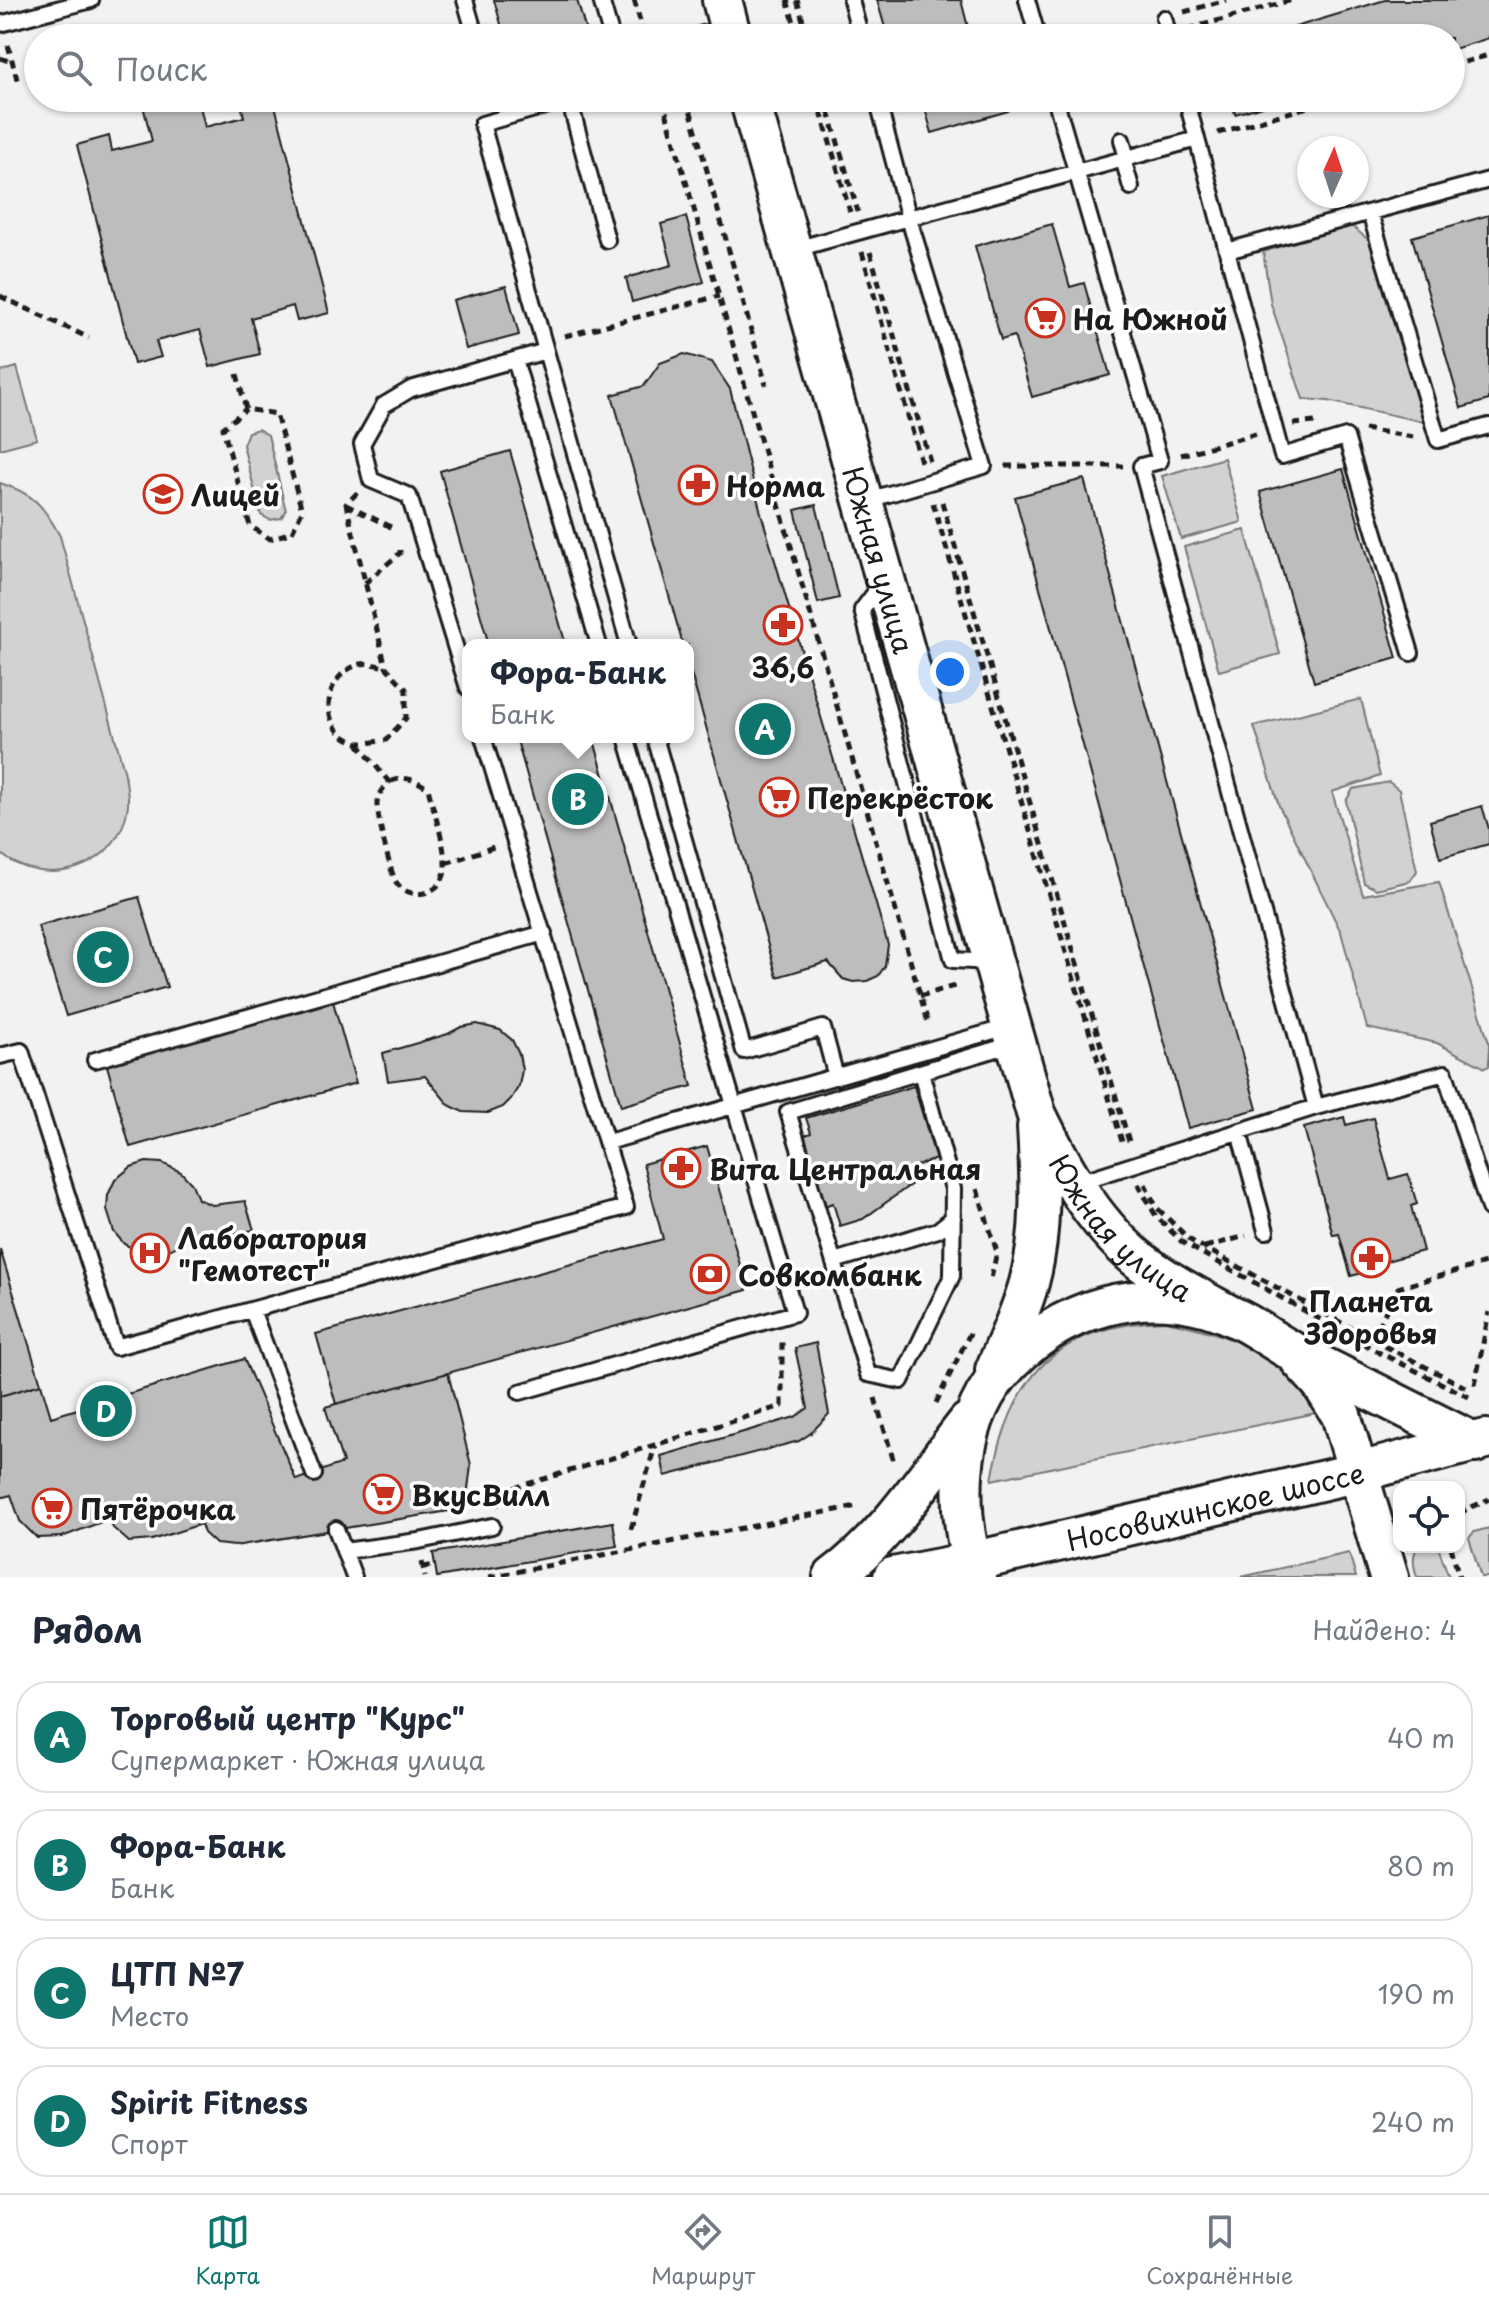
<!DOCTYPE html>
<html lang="ru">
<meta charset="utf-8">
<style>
:root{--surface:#fff;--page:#f2f2f3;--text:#1f2937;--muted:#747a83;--line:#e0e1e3;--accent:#0f766e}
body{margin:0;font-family:"Playpen Sans",sans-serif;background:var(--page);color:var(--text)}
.controls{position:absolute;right:24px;bottom:24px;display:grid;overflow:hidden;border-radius:16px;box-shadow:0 2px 6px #0004}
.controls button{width:72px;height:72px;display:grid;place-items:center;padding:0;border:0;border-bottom:2px solid var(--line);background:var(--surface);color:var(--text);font:40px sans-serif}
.compass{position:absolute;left:1297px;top:136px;width:72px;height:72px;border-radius:50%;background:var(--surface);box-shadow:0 2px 6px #0004;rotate:3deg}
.you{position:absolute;left:950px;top:672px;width:28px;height:28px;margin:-20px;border:6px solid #fff;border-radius:50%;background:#1a73e8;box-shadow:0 0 0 12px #1a73e833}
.badge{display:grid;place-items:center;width:52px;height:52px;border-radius:50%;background:var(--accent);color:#fff;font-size:26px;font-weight:700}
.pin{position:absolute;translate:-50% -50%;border:4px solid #fff;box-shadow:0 2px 8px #0006}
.popup{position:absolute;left:462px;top:639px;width:232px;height:104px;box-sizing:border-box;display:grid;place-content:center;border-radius:16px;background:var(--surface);filter:drop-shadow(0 2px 6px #0005);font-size:26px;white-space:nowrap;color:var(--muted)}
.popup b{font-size:30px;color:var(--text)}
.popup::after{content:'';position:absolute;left:50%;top:100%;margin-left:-16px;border:16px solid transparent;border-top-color:var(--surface)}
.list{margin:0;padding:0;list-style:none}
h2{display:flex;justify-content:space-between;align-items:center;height:104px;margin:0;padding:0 32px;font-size:34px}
h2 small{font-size:26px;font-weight:400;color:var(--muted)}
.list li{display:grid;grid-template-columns:52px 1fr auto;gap:24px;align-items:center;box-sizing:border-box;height:112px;margin:0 16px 16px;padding:0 16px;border:2px solid var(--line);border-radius:32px}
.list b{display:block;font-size:30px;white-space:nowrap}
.list p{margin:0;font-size:26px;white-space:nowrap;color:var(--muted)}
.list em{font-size:26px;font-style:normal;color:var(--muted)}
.icon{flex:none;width:44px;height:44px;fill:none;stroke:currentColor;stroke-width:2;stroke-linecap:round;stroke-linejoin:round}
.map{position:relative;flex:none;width:1489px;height:1577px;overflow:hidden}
.search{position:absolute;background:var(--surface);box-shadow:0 2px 6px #0004;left:24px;right:24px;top:24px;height:88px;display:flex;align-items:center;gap:20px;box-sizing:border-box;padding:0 28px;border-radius:44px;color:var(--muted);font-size:30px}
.sheet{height:616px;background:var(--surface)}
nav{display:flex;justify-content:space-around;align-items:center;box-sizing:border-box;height:112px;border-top:2px solid var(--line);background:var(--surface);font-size:22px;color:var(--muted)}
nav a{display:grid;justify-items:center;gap:4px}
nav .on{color:var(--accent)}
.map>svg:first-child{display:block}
</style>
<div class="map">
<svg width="1489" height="1577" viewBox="0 0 1489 1577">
<rect width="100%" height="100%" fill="#f2f2f2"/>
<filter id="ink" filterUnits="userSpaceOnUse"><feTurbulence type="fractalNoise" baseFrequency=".0125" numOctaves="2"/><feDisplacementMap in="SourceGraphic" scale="16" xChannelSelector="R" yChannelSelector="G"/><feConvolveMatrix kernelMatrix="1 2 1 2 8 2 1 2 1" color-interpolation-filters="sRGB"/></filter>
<g filter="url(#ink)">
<path fill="#d2d2d2" stroke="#777" stroke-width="2" d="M1349,224L1370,241L1424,422L1328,401L1303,399L1271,304L1263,252Z
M17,367L37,439L0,449V372Z
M258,429L268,435L286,511L281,518L270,520L261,515L243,445L248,432Z
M1224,458L1242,522L1181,539L1162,476Z
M0,483C33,493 44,506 60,536L125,774C126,784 129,795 128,805C121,868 46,892 0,853Z
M1245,530L1280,654L1219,671L1184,547Z
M1361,699L1380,776L1332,792L1363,895L1439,882L1489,1043V1066L1485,1068L1437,1043L1367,1028L1341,932L1279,806L1254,726Z
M1389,782L1399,790L1417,871L1410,881L1376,889L1364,883L1346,801L1353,789Z
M1165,1321C1234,1335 1276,1351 1316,1413L992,1480C1010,1377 1057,1324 1165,1321Z
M1489,1528V1577H1481L1469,1538L1474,1532Z
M1418,1547H1438L1449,1577H1417C1414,1568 1411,1555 1418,1547Z
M1349,1553L1356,1577H1241Z"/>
<path fill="#bdbdbd" stroke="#1c1c1c" stroke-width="2" d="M494,0H577L588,38H505Z
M877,0H961L969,31L984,27L987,38H888Z
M1385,0H1489V38L1451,50V38H1259Z
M141,98H198L205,127L244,117L241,104L273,98L329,313L297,321L293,306L251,318L260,354L210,367L200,330L156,341L161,357L134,364L77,145L109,136L112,151L152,141Z
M922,98H1004L1008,111L932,133Z
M1230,98H1290L1235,114Z
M1489,215V400L1461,408L1412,237Z
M686,217L704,282L632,302L626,278L672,265L661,224Z
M1052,224L1070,287L1084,283L1110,375L1032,397L1014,336L1001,340L975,246Z
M506,286L519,335L466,349L453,300Z
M684,354L712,362L730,389L761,513L888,945L885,966L878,976L867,981L853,982L843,979L828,962L777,977L688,663V645H683L612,395L644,386L660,363Z
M510,451L566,645H489L440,471Z
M1343,469L1397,658L1314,682L1260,492Z
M1084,479L1257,1109L1188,1128L1015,497Z
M816,505L839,598L818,603L795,510Z
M516,737H593L692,1086L621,1106Z
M1482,806L1489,829V844L1440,858L1430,821Z
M139,897L167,987L66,1016L38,926Z
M332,998L356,1083L130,1147L106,1062Z
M477,1024L500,1030L512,1040L519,1054L522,1070L519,1086L511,1099L503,1107L488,1113L463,1112L449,1105L425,1076L388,1081L383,1053L448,1034L461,1027Z
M914,1086L936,1159L913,1167L917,1180L863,1219L840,1226L833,1203L824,1206L803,1136L811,1133L806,1118Z
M1344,1117L1346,1125L1373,1118L1390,1179L1408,1174L1417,1204L1411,1206L1423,1251L1379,1263L1380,1268L1351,1276L1339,1234L1333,1235L1304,1128Z
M707,1146L747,1290L336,1404L316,1334L663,1239L643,1164Z
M146,1162L162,1163L181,1172L192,1184L198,1199L212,1205L245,1201L254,1230L184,1242L171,1249L156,1254L140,1252L124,1244L114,1232L107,1210L108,1195L115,1180L131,1167Z
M0,1249L41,1384L0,1396Z
M816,1343L829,1414L811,1433L799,1441L665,1476L661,1456L795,1417L808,1408L795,1348Z
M244,1359L296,1480L343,1463L325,1407L448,1373L471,1465L468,1489L449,1511L235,1546L216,1544L204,1533L201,1524L152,1540L129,1542L113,1528L109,1519L62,1537L37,1538L20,1521L11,1495L0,1498V1396L41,1384L51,1417Z
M613,1522L617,1546L437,1577L433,1553Z"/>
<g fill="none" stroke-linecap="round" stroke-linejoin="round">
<defs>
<path id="lane" d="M465,0L476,38
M601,0L612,38
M851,0L861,38
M1027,0L1038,38
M1164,18L1169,38
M0,24L91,0
M689,38L727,27
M573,98L482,124L629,645
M1055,98L1160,461L1141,466L1316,1107
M1186,98L1282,456L1346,437L1411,653
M569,99L607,240
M1122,140L1127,158
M1123,159L1131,187
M1370,213L1438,440L1489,426
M792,250L1197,139
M1227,251L1489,180
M515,360L599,645
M865,501L984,466L909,219L877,98
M880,586L862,610L953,960L992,962
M468,688L409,496L371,480L362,444L384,405L411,389L546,351
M655,737L744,1051L823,1028L836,1077
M0,1056L21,1051L116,1347L626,1207L483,737
M95,1060L544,933
M921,1072L953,1189L952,1276L901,1381L868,1374L788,1112L1016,1043
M1239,1132L1266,1231
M608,1142L1011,1026
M1076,1183L1316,1107L1445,1073L1489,1208
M834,1261L938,1230L953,1218
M252,1310L314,1474
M520,1392L795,1313L626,737
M336,1529L354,1577
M344,1551L419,1541L492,1526"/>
<g id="secondary">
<path d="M722,0L732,38"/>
<path id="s1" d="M749,98L1036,1113C1061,1165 1092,1221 1138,1259C1167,1282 1201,1299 1233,1317"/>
<path d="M1300,1360L1321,1383L1341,1415L1389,1577"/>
<path d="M995,1370C1007,1342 1021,1312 1029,1283C1043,1231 1040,1180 1037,1127"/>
<path d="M833,1577C890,1535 925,1476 968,1422"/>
<path id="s2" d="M893,1577L971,1562L1359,1472L1486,1439"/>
<path d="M976,1577C956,1514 954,1429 999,1375C1056,1306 1150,1279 1234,1317C1255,1326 1275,1343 1296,1353C1356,1383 1416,1413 1475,1443"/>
</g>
</defs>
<use href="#lane" stroke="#1c1c1c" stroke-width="20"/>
<use href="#secondary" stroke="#1c1c1c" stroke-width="44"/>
<path stroke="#1c1c1c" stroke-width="5" stroke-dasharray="8 6" stroke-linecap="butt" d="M634,0L645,38
M787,0L799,38
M797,0L808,38
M1184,12L1226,0
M1188,29L1292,0
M8,45L18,83
M0,58L12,62
M1451,66L1489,55
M662,98L929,1026
M687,98L766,385
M817,98L850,212
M825,98L858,212
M1218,133L1339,98
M862,252L921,462
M870,252L930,461
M0,296L89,338
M565,336L719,296
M237,374L246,409L276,414L302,511L292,532L270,539L250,526L223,428L246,409
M1293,424L1315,422
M1364,429L1413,437
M1181,455L1256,434
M1005,466H1123
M357,493L346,504L386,667L406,689V718L386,740C377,741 363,745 355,742C316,728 323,673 361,664C369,662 378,666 386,667
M942,502L1130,1145
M933,503L1123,1145
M346,505L395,529
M365,583L400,553V550
M358,744L389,782C383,789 378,794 377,803C376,812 391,875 396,882C410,903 445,894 445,868C446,844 433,811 428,788C413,779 406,775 389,782
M446,863L494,847
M920,996L958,985
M1138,1184L1156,1216L1182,1242L1380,1353L1469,1397
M1145,1184L1157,1208L1190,1240L1371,1339L1467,1388
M977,1189L997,1252L990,1283
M1205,1247L1246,1236
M1371,1339L1398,1288L1489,1262
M1475,1385L1489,1312
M875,1398L894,1462
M936,1403L972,1329
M497,1506L501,1492L782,1406V1337
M1459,1513L1489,1499
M631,1529L655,1446
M1451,1547L1459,1577
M422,1562L425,1577
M423,1567L435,1565
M489,1577L857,1506"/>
<use href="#lane" stroke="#fff" stroke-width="14"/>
<use href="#secondary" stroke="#fff" stroke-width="38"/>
</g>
</g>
<defs>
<symbol id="supermarket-ring" viewBox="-11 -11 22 22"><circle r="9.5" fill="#fff" stroke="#c8321e" stroke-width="1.5"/><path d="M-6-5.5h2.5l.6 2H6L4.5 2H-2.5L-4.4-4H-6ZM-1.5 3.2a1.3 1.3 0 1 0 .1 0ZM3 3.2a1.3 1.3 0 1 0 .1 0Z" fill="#c8321e"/></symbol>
<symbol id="pharmacy-ring" viewBox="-11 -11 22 22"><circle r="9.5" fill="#fff" stroke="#c8321e" stroke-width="1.5"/><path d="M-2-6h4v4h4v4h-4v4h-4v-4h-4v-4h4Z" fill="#c8321e"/></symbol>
<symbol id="school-ring" viewBox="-11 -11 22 22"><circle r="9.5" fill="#fff" stroke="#c8321e" stroke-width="1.5"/><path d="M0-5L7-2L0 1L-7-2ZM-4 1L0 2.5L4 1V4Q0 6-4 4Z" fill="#c8321e"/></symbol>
<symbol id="hospital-ring" viewBox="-11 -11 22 22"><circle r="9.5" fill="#fff" stroke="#c8321e" stroke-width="1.5"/><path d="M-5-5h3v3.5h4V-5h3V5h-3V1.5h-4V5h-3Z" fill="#c8321e"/></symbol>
<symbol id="bank-ring" viewBox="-11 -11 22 22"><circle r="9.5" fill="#fff" stroke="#c8321e" stroke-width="1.5"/><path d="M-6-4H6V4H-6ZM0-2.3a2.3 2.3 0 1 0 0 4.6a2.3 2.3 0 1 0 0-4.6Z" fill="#c8321e"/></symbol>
</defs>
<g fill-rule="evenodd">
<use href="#supermarket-ring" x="1023" y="296" width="44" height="44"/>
<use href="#pharmacy-ring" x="676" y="463" width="44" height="44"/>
<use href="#school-ring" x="141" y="472" width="44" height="44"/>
<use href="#pharmacy-ring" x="761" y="603" width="44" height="44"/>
<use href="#supermarket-ring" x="757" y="775" width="44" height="44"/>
<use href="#pharmacy-ring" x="659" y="1146" width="44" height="44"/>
<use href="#hospital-ring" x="128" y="1231" width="44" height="44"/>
<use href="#pharmacy-ring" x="1349" y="1236" width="44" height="44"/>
<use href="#bank-ring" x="688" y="1252" width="44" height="44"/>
<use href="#supermarket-ring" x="361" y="1472" width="44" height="44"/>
<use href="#supermarket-ring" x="30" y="1486" width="44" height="44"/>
</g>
<g text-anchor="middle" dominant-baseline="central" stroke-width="7" stroke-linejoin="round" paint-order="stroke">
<g font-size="28" font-weight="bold" fill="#1c1c1c" stroke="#fff" text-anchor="start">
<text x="1073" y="318">На Южной</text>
<text x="726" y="485">Норма</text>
<text x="191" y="494">Лицей</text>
<text x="783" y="666" text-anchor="middle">36,6</text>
<text x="807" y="797">Перекрёсток</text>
<text x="709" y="1168">Вита Центральная</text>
<text x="178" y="1237">Лаборатория<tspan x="178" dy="32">"Гемотест"</tspan></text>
<text x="738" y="1274">Совкомбанк</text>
<text x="1371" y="1300" text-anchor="middle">Планета<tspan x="1371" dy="32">Здоровья</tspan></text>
<text x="411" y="1494">ВкусВилл</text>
<text x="80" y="1508">Пятёрочка</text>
</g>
<g font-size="28" fill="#1c1c1c" stroke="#fff">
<text stroke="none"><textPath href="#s1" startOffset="480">Южная улица</textPath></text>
<text stroke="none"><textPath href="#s1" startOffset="1200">Южная улица</textPath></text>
<text stroke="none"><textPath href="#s2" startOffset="330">Носовихинское шоссе</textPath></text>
</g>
</g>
</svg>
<div class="controls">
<button><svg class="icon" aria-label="locate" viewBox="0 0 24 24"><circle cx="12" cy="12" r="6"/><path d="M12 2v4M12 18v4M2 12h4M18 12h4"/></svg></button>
</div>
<svg class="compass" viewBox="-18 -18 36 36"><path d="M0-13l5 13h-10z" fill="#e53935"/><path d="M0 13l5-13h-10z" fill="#747a83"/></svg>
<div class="you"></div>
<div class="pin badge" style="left:765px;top:729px">A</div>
<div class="pin badge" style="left:578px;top:799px">B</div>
<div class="popup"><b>Фора-Банк</b>Банк</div>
<div class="pin badge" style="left:103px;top:957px">C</div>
<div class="pin badge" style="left:106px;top:1411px">D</div>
<div class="search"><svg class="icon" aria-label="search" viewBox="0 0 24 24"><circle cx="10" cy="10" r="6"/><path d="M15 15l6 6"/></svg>Поиск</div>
</div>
<section class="sheet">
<h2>Рядом<small>Найдено: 4</small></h2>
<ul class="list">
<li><span class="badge">A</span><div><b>Торговый центр &quot;Курс&quot;</b><p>Супермаркет · Южная улица</p></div><em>40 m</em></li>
<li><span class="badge">B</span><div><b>Фора-Банк</b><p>Банк</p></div><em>80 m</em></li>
<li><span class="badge">C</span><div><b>ЦТП №7</b><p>Место</p></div><em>190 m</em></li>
<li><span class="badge">D</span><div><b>Spirit Fitness</b><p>Спорт</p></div><em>240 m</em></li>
</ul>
</section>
<nav>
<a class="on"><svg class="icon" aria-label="map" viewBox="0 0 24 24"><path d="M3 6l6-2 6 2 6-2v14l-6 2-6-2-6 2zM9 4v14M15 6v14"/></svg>Карта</a>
<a><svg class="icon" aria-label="directions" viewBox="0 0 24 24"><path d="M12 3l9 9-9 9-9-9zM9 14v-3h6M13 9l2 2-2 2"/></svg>Маршрут</a>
<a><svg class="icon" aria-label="saved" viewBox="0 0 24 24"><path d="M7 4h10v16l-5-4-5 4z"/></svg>Сохранённые</a>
</nav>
